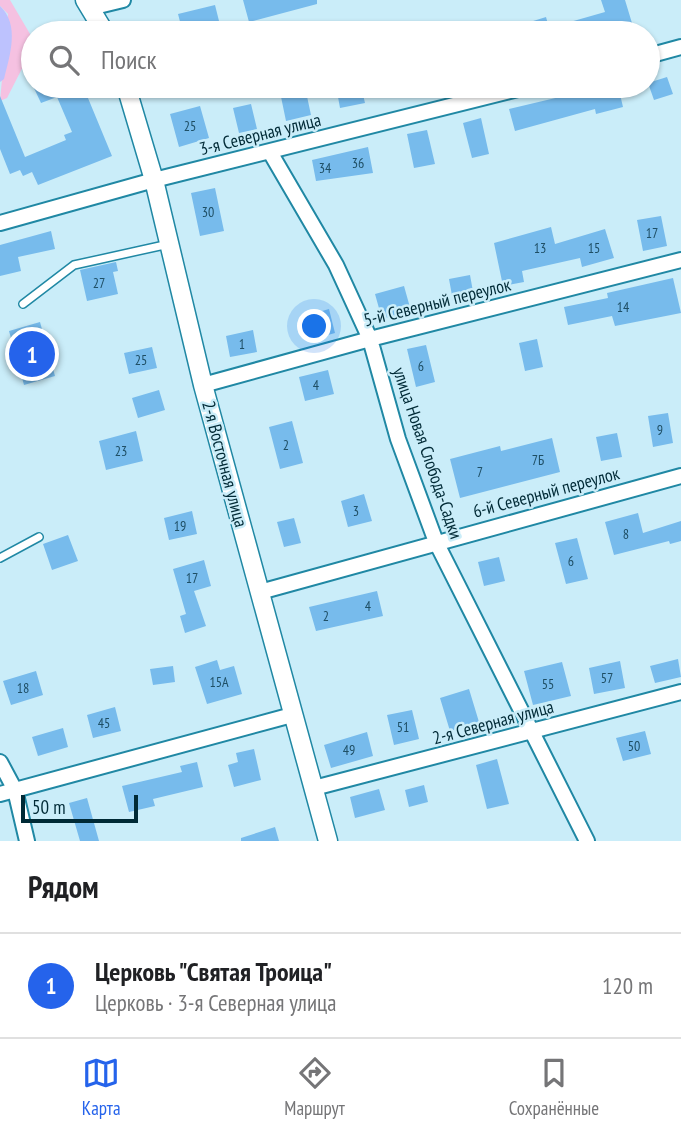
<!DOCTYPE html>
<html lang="ru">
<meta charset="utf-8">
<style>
:root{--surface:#fff;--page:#f6f6f6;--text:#202124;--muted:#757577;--line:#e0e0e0;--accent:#2563eb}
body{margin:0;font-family:"PT Sans Narrow",sans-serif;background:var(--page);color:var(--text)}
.scale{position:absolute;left:21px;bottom:18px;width:117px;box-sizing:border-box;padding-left:7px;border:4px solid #002a36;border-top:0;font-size:19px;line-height:24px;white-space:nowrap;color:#002a36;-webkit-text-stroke:5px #caedf9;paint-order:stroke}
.you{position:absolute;left:315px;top:327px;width:24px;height:24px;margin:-18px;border:5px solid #fff;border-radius:50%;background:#1a73e8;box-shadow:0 0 0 10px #1a73e833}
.badge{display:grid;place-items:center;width:46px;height:46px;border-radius:50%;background:var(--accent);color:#fff;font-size:23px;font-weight:700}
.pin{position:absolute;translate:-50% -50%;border:4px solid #fff;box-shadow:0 2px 7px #0006}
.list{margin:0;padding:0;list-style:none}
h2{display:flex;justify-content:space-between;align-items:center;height:91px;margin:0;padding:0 28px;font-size:30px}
h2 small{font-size:23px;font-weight:400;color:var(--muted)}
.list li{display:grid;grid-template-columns:46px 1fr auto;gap:21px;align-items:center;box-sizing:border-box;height:105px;padding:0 28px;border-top:2px solid var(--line)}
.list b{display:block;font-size:26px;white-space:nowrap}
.list p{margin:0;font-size:23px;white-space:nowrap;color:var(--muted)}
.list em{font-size:23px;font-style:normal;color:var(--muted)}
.icon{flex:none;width:38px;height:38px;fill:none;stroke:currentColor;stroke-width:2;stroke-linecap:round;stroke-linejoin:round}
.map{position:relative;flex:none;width:681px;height:841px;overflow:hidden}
.search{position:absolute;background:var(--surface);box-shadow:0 2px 5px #0004;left:21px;right:21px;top:21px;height:77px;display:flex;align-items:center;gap:18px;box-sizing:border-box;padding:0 24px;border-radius:38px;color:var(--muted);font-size:26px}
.sheet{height:196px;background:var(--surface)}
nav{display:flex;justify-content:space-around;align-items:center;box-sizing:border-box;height:98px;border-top:2px solid var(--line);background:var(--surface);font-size:19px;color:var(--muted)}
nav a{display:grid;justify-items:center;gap:4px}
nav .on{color:var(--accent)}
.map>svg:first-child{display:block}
</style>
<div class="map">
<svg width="681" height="841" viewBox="0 0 681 841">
<rect width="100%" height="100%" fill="#caedf9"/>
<path fill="#f5c1e1" d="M0,0H10L33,39V47L7,98L0,101L8,14L0,6Z"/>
<path fill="#bdc2fe" d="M0,6C20,25 10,55 4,79L0,82Z"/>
<path fill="#77bbec" d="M243,0H317V4L249,22Z
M601,0H625L635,33H533L530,22L546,17L549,28L605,12Z
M215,5L222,33H183L178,14Z
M667,77L673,94L654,100L648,83Z
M33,86H83L112,156L38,185L32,172L23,176L20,170L10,174L0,149V96L25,157L66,140L64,135L72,132L57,97L41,103Z
M336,86H361L365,103L340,108Z
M606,86H618L623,107L596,114L595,109L515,131L509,109Z
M305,87L311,115L286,121L280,92Z
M251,104L257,129L239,133L233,108Z
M200,106L209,138L179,147L170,114Z
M481,118L489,154L472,158L463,123Z
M427,130L435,164L414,168L407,134Z
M368,147L373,173L316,181L312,160Z
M215,188L224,231L200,236L191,193Z
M661,216L667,246L643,251L637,220Z
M551,227L555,244L605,229L614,258L582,267L580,258L522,271L524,282L503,286L494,243Z
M51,231L55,249L18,257L21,271L0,276V245Z
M116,262L118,271L113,272L118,294L87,301L80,270Z
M470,275L474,297L453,301L449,279Z
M673,278L681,313L615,326L612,316L568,325L564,307L608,298L607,293Z
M404,286L411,311L382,319L375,294Z
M329,309L335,333L307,341L301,317Z
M40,322L55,376L24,385L9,331Z
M253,330L257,352L230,357L226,336Z
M537,339L543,367L525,371L519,343Z
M426,345L435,382L416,387L407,349Z
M152,347L157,368L129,374L124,353Z
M328,370L334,394L305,401L299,377Z
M159,390L165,410L138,418L132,398Z
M668,413L673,443L653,447L648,416Z
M292,421L303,463L280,469L269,427Z
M136,431L143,461L106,470L99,441Z
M617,433L622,457L601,461L596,437Z
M552,438L560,472L460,498L450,459L500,446L501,451Z
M364,494L372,521L348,527L341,501Z
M192,511L197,534L169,540L164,518Z
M638,513L643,533L681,521V541L670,544L669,541L614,555L605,522Z
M294,518L301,543L284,547L277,522Z
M68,535L78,561L52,570L43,544Z
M577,538L588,579L566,584L555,543Z
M499,557L505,581L484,586L478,562Z
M204,560L211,586L194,591L206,626L185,633L180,616L186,614L173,569Z
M377,591L383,616L316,631L309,607Z
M678,659L681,677L655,683L650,666Z
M217,660L220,670L234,666L242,694L207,704L195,667Z
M620,661L625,688L594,694L589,668Z
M562,662L571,696L533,705L524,671Z
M173,666L175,682L153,685L150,669Z
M36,671L43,695L11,705L3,681Z
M469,689L479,722L450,731L440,698Z
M115,707L121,731L93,738L87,715Z
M412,710L419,739L394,745L387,715Z
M63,728L68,747L38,756L32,737Z
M645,731L651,754L623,761L616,738Z
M367,732L373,756L331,768L324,745Z
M254,749L261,780L234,787L228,765L238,762L236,753Z
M497,759L509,804L487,809L476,765Z
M197,762L203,787L153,799L155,806L129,812L122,786L182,772L180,766Z
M424,785L428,802L409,807L405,790Z
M379,789L385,810L355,818L350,797Z
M87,798L99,841H80L69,803Z
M275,827L279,841H241V838Z"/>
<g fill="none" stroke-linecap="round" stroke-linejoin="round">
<defs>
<path id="service" d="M23,304L74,265L169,244
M0,558L39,537"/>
<path id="minor" d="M90,8L123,0
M648,56L681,47
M270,152L336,265L370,339L398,439L436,542L587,841
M0,223L154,180L530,86
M203,385L370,339L681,260
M260,592L681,476
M0,762L15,790L27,841
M314,788L681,692
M0,794L292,715"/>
<path id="tertiary" d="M85,0L105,33
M126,86L154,180L203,385L328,841"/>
</defs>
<use href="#service" stroke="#2088a4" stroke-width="10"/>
<use href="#minor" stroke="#2088a4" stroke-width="18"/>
<use href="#tertiary" stroke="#2088a4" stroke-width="21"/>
<use href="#service" stroke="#fff" stroke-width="7"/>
<use href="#minor" stroke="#fff" stroke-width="14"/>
<use href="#tertiary" stroke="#fff" stroke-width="18"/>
</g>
<g text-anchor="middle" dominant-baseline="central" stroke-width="5" stroke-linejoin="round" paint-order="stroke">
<g font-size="14" fill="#1e4e64">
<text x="190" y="126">25</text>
<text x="358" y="163">36</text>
<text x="325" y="168">34</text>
<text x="208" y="212">30</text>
<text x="652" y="233">17</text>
<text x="540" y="248">13</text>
<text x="594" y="248">15</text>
<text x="99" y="283">27</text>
<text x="623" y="307">14</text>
<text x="242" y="344">1</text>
<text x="141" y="360">25</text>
<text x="421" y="366">6</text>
<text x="316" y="385">4</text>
<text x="660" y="430">9</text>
<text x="286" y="445">2</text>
<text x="121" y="451">23</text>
<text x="538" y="460">7Б</text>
<text x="480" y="472">7</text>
<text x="356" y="511">3</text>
<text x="180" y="526">19</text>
<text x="626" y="534">8</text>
<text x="571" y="561">6</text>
<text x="192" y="578">17</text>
<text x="368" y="606">4</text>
<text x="326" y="616">2</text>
<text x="607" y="678">57</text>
<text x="219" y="682">15А</text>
<text x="548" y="684">55</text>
<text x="23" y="688">18</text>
<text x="104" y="723">45</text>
<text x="403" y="727">51</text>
<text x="634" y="746">50</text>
<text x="349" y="750">49</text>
</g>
<g font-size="18" fill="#002a36" stroke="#caedf9">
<text transform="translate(260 134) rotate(-14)">3-я Северная улица</text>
<text transform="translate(437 302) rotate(-14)">5-й Северный переулок</text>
<text transform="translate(428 453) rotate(71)">улица Новая Слобода-Садки</text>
<text transform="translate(225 464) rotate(75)">2-я Восточная улица</text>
<text transform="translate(546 492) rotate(-15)">6-й Северный переулок</text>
<text transform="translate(493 722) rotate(-15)">2-я Северная улица</text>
</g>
</g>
</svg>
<div class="scale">50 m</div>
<div class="you"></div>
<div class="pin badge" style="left:32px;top:354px">1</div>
<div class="search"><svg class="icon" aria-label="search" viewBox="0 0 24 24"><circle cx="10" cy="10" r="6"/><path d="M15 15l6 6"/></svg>Поиск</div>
</div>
<section class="sheet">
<h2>Рядом<small></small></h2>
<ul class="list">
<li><span class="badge">1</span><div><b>Церковь &quot;Святая Троица&quot;</b><p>Церковь · 3-я Северная улица</p></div><em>120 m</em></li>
</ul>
</section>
<nav>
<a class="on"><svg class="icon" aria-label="map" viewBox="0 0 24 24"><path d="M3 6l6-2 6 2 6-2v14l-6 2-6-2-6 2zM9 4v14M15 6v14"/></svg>Карта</a>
<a><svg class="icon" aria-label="directions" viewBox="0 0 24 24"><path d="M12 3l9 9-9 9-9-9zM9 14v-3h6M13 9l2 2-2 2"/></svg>Маршрут</a>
<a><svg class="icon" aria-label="saved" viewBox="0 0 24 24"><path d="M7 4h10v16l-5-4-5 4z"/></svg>Сохранённые</a>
</nav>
